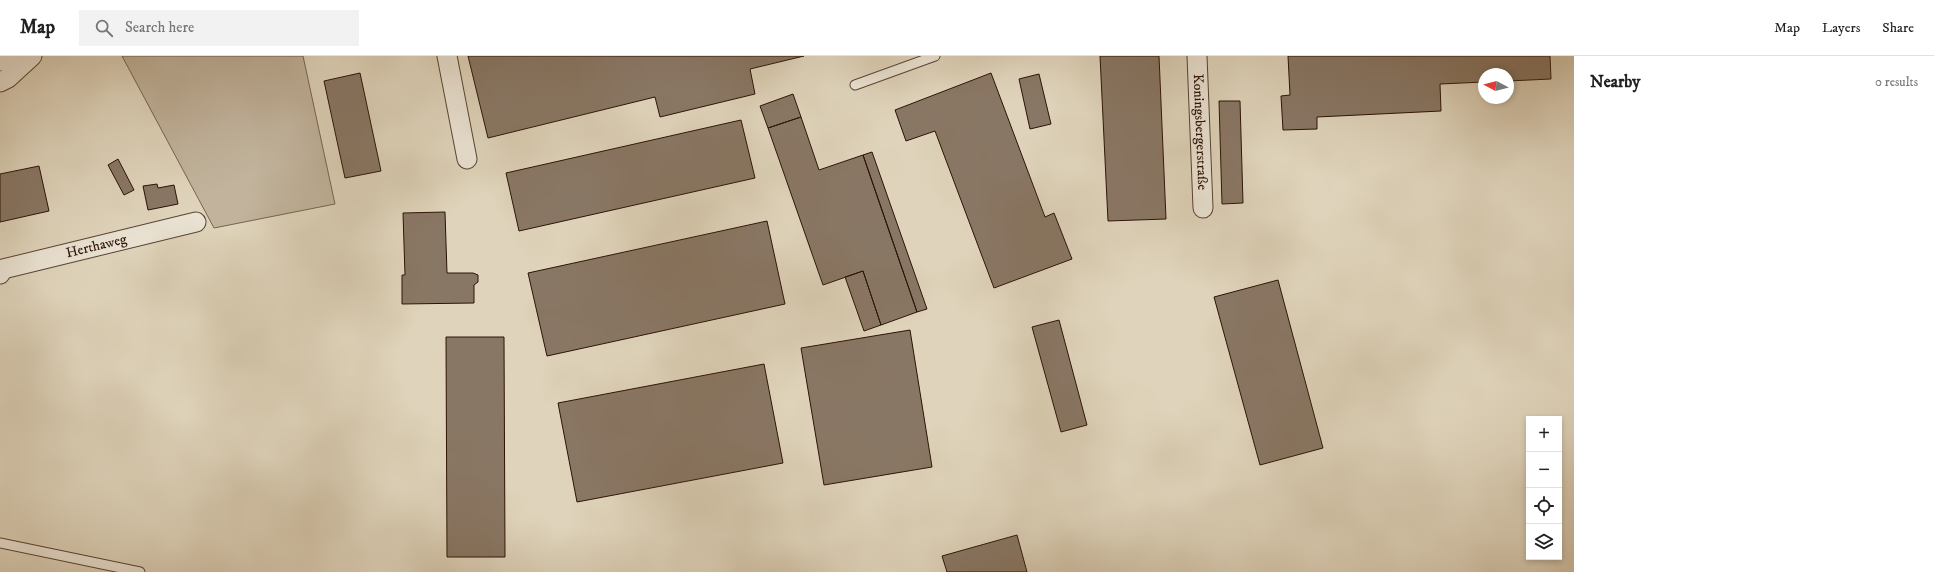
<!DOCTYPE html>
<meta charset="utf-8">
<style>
:root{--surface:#fff;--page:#f2f2f2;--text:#222;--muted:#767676;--line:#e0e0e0}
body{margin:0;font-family:"IM FELL DW Pica",serif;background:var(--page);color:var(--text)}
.controls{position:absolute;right:12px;bottom:12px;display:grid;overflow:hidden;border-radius:0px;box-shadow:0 2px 6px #0003}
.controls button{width:36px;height:36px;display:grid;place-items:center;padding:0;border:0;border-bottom:1px solid var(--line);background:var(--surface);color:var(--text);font:20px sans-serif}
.compass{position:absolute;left:1478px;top:12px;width:36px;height:36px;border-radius:50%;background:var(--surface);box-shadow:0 2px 6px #0003;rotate:277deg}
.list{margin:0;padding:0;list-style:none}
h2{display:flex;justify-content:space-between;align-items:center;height:52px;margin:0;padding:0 16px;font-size:17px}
h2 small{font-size:13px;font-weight:400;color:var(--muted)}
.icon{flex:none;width:22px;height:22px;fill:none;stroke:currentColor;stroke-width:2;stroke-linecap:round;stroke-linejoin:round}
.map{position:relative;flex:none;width:1574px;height:516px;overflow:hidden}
header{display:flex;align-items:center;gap:24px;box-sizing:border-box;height:56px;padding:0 20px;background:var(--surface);border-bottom:1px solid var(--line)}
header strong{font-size:19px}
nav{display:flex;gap:22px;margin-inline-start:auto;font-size:14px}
.search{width:280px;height:36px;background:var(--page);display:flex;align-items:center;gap:10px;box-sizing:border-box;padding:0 14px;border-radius:0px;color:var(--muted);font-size:15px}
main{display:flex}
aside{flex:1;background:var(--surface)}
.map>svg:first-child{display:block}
</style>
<header>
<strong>Map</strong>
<div class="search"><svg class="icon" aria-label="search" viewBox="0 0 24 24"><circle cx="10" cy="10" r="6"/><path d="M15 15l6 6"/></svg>Search here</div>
<nav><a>Map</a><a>Layers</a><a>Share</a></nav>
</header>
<main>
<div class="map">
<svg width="1574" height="516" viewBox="0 0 1574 516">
<rect width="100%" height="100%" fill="#dfd4bb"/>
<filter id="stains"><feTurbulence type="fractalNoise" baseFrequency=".005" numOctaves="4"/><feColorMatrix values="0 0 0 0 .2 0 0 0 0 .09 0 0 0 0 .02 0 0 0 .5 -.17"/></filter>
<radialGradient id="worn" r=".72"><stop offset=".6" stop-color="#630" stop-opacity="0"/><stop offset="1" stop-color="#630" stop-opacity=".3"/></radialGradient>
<path fill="#c1b39c" stroke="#766352" d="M122,0H303L335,148L214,172Z"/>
<path fill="#897765" stroke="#2c1307" d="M468,0H804L750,13L755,38L660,61L655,41L488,82Z
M1100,0H1159L1166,163L1108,165Z
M1288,0H1550L1551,23L1508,25V18H1484V26L1440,28L1441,55L1317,61V73L1283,74L1281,40L1290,39Z
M360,17L381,115L345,122L324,25Z
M991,17L1045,161L1054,157L1072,203L994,232L935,75L906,85L895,54Z
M1039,18L1051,68L1030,73L1019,23Z
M793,38L801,61L768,72L760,50Z
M1219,45H1240L1243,147L1222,148Z
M801,61L819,114L863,99L917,256L881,269L863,215L823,229L768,72Z
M741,64L755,122L519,175L506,117Z
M872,96L927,253L917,256L863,99Z
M118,103L134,134L124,139L108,109Z
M39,110L49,155L0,166V118Z
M157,128L158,132L174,129L178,148L148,154L143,130Z
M445,156L447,217H473L478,219V226L474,229V247L402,248V219H405L403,157Z
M767,165L785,248L547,300L528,217Z
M863,215L881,269L864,275L845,221Z
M1278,224L1323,392L1260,409L1214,241Z
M1059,264L1087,369L1061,376L1032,271Z
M910,274L932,411L824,429L801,292Z
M446,281H504L505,501H447Z
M764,308L783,407L577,446L558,347Z
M1017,479L1027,516H947L942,500Z"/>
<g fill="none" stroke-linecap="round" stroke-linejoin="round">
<defs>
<path id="lane" d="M855,29L935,0
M0,487L140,516"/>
<g id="street">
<path d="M447,0L467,103"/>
<path id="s1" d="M1197,0L1203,152"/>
<path d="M0,5L20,0"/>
<path d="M0,26L8,22L32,0"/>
<path id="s2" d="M0,218L3,213L196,166"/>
</g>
</defs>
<use href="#lane" stroke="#594334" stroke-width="11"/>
<use href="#street" stroke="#594334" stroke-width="21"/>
<use href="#lane" stroke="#eae3d3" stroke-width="9"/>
<use href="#street" stroke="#eae3d3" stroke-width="19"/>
</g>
<g text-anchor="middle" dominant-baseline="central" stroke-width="3" stroke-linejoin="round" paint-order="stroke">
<g font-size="14" fill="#2c1307" stroke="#eae3d3">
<text stroke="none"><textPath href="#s1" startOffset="76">Koningsbergerstraße</textPath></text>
<text stroke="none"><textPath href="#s2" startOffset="102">Herthaweg</textPath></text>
</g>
</g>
<rect width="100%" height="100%" filter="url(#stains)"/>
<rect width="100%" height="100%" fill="url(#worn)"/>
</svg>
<div class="controls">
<button>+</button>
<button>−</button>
<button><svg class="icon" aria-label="locate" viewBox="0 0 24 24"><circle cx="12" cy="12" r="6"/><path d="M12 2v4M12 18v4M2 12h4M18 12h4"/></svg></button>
<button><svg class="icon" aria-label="layers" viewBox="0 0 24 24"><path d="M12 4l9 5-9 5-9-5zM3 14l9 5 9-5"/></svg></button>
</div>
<svg class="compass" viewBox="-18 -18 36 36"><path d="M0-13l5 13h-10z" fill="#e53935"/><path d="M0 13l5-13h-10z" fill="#767676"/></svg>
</div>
<aside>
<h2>Nearby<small>0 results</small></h2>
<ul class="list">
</ul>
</aside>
</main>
